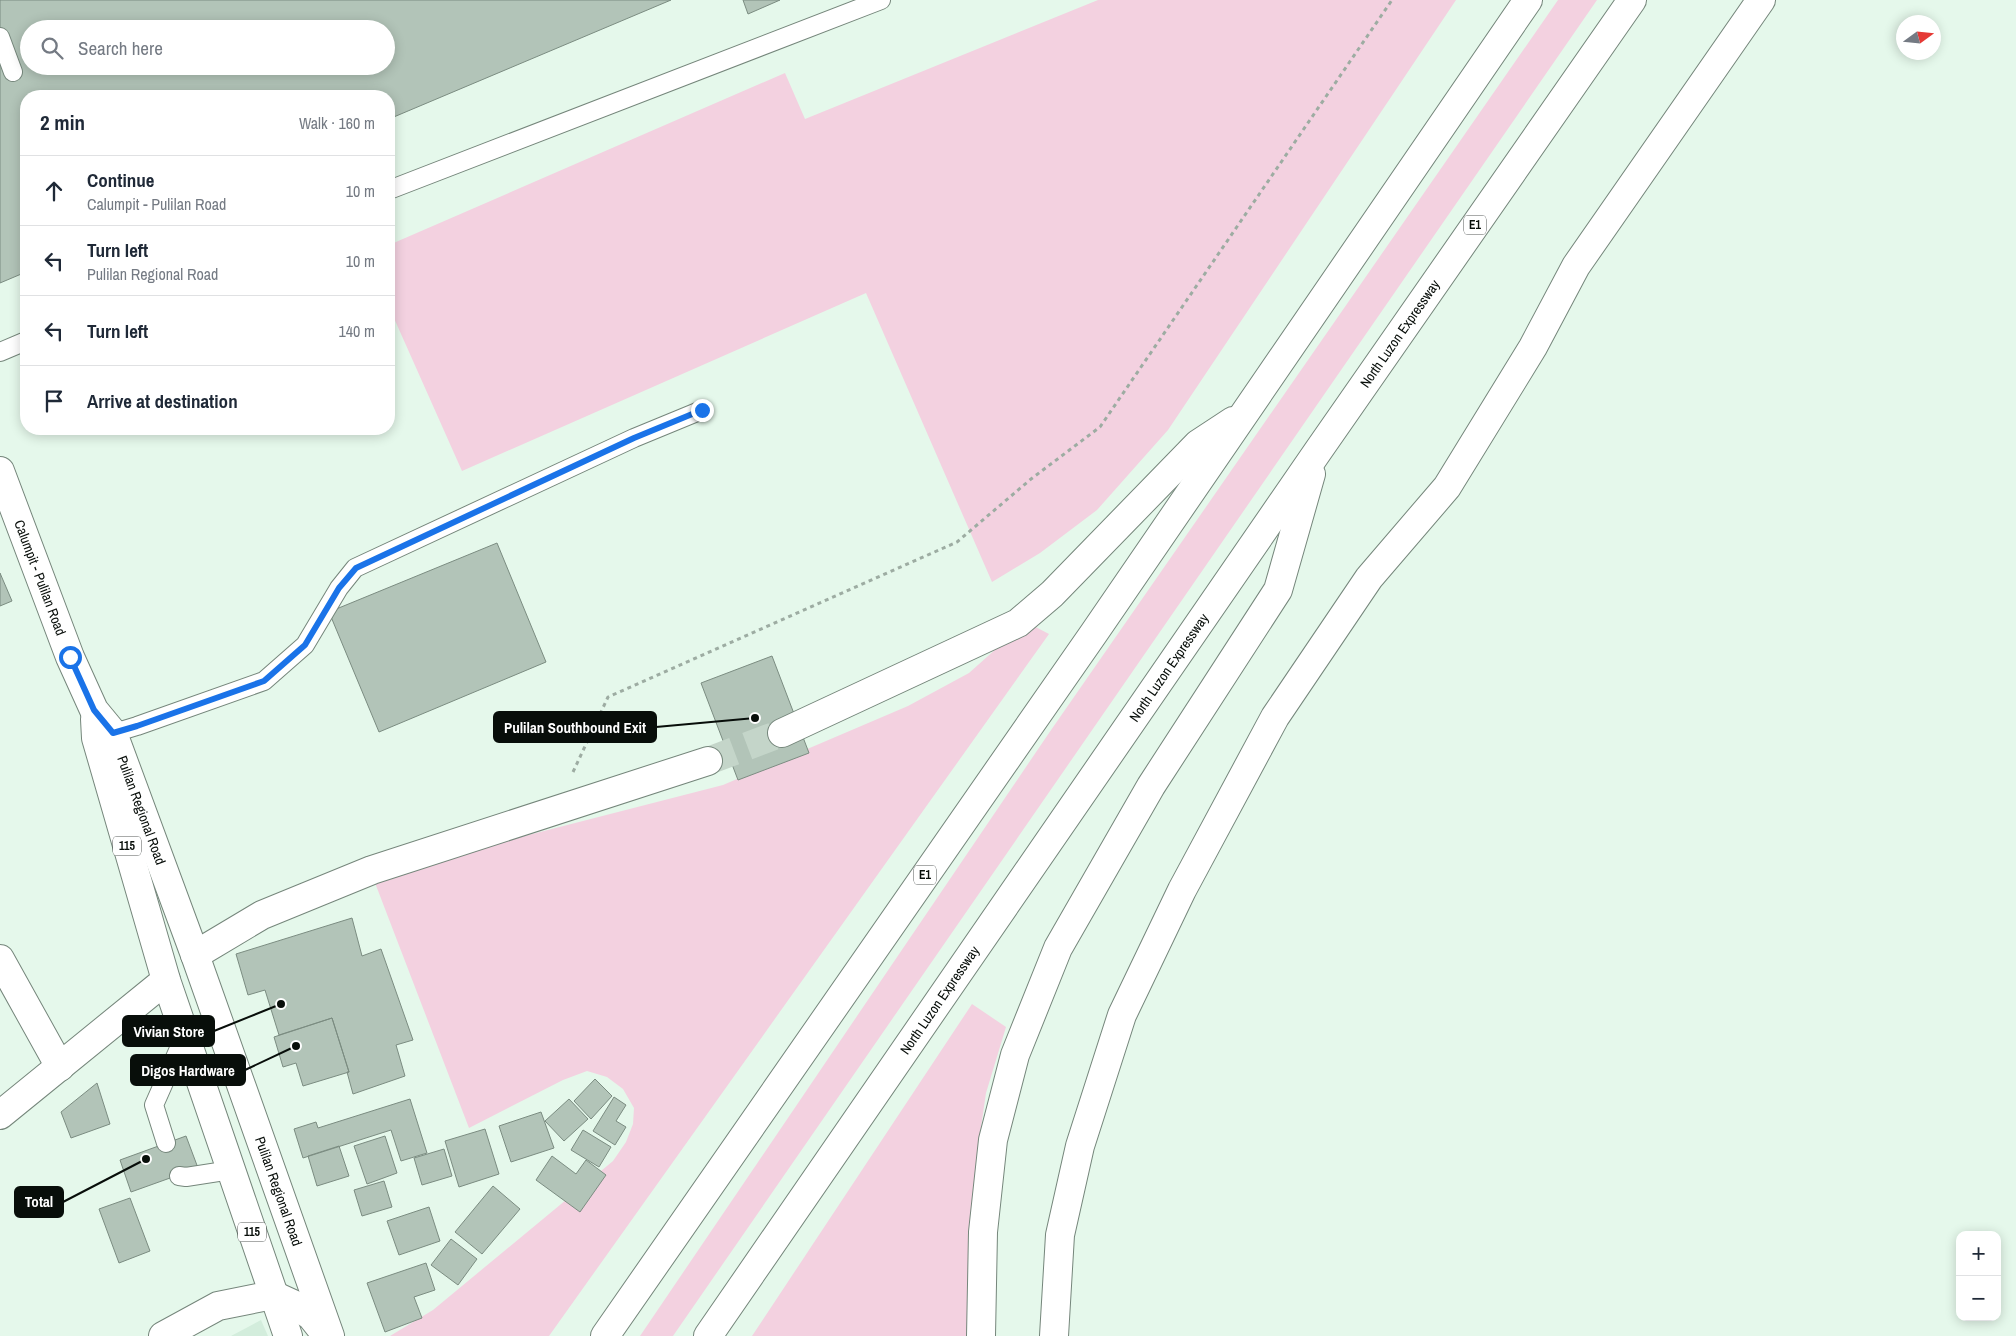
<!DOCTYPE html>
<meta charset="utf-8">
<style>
:root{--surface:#fff;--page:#f2f2f3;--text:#1f2937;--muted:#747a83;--line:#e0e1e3}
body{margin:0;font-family:"Archivo Narrow",sans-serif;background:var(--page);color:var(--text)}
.controls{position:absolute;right:15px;bottom:15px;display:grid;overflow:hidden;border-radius:10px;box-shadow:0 2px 12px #0003}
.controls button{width:45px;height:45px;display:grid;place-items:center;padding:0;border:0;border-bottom:1px solid var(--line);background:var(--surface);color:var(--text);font:25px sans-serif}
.compass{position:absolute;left:1896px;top:15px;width:45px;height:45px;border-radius:50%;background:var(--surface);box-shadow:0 2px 12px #0003;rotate:75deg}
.stop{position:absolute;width:15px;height:15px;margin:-11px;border:4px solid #1a73e8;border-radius:50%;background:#fff}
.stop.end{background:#1a73e8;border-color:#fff;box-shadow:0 1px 5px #0008}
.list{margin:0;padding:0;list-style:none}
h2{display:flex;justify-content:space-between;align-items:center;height:65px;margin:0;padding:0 20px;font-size:21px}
h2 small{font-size:16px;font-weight:400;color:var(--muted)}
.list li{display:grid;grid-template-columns:32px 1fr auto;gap:15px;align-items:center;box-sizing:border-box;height:70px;padding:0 20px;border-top:1px solid var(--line)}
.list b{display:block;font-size:19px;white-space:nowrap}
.list p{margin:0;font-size:16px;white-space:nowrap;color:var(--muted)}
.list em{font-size:16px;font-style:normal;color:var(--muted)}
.icon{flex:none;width:28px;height:28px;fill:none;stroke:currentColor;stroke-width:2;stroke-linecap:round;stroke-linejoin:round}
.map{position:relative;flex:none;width:2016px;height:1336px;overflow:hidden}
.search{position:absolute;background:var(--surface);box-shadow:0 2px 12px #0003;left:20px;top:20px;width:375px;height:55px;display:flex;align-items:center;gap:12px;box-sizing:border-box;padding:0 18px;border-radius:28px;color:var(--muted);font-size:19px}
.panel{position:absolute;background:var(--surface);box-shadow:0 2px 12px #0003;left:20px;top:90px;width:375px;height:345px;border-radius:20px}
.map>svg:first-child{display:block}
</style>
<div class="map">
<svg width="2016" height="1336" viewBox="0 0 2016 1336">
<rect width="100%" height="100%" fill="#e5f8eb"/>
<path fill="#d3eddc" d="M261,1320L268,1336H231Z"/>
<path fill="#f3d1e0" d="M1098,0H1456L1168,430L1097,510L1040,553L992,582L866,293L462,471L389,307V245L785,73L805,119Z
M1558,0H1597L673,1336H640L1049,733Z
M1026,622L1049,634L549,1336H390L433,1310L613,1161L626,1142L633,1124L634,1108L623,1089L607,1077L587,1071L563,1080L469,1128L372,875L723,785L908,706L969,673Z
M972,1004L1006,1027L986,1093L976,1161L969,1336H752Z"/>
<path fill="#b2c4b8" stroke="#7b8c81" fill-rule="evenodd" d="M0,0H671L389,119V96H26V272L0,283ZM29,29H386V66H29Z
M743,0H780L748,14Z
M497,543L546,662L379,732L329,612Z
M0,573L12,601L0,606Z
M772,656L809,753L738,780L701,683Z
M352,918L362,956L381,949L413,1040L396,1045L405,1076L353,1094L347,1072H349L332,1018L279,1035L265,990L248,995L236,954Z
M332,1018L349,1072L303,1086L296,1063L283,1067L274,1037Z
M595,1079L612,1096L591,1119L574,1101Z
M97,1083L110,1124L71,1138L61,1112Z
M614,1097L626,1105L616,1121L626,1127L615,1145L593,1131Z
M410,1099L427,1153L401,1161L391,1130L303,1158L294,1129L316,1122L318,1128Z
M569,1099L588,1119L564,1141L545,1121Z
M541,1112L554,1148L511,1162L499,1126Z
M485,1129L499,1174L459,1187L445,1141Z
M583,1130L611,1147L599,1167L571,1150Z
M186,1136L198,1168L131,1192L120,1160Z
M385,1136L397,1173L367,1184L354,1146Z
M339,1146L349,1176L317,1186L308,1156Z
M444,1149L452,1176L422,1185L414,1158Z
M552,1156L576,1174L586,1160L606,1175L580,1212L536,1180Z
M384,1181L392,1207L362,1216L354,1190Z
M493,1186L520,1209L482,1254L455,1232Z
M130,1198L150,1251L119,1263L99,1209Z
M429,1207L440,1241L399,1255L387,1221Z
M451,1239L477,1259L458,1285L431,1265Z
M426,1263L435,1290L414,1297L422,1318L385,1332L367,1283Z"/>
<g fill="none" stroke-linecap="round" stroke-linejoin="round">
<path stroke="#c4d5c9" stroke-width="28" stroke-dasharray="28 14" stroke-linecap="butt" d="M708,761L782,733"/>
<defs>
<path id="lane" d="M0,37L13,72
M389,190L881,0
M0,352L26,341
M104,736L137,726L264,681L305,645L339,588L355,568L634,438L702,410
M166,1143L154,1105L185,1035
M179,1176L186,1177L231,1170"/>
<path id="street" d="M0,959L60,1067
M1054,1336L1060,1235L1080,1146L1122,1015L1182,890L1275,717L1369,578L1447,487L1533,347L1576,266L1761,0"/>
<path id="secondary" d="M0,1115L166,980"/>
<g id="primary">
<path id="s1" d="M0,471L70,657L94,710L113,733L195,955L330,1336"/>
<path d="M95,719L96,738L166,980L288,1336"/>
</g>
<g id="highway">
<path d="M782,733L1018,623L1052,594L1198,444L1233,421"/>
<path d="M195,955L262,915L372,870L708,761"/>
<path d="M163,1336L218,1306L273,1295L295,1305L311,1316L327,1336"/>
<path d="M605,1336L1094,633L1528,0"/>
<path id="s2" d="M708,1336L1318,451L1632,0"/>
<path d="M981,1336L983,1232L993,1140L1015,1055L1058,948L1151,786L1278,590L1311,474"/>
</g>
</defs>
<use href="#lane" stroke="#75867b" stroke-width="20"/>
<use href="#street" stroke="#75867b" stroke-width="30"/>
<use href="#secondary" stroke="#75867b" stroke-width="30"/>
<use href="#primary" stroke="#75867b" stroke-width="30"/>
<use href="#highway" stroke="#75867b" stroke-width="30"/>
<path stroke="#9daca2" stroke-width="3" stroke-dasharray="4 4" stroke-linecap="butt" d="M573,772L608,697L957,542L1031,479L1100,427L1392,0"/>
<use href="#lane" stroke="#fff" stroke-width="18"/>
<use href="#street" stroke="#fff" stroke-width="28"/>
<use href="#secondary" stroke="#fff" stroke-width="28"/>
<use href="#primary" stroke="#fff" stroke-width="28"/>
<use href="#highway" stroke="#fff" stroke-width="28"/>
</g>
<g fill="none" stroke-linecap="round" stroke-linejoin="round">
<path stroke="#1a73e8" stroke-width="6" d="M70,657L94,710L113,733L137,726L264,681L305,645L339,588L356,568L634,438L702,410"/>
</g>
<g text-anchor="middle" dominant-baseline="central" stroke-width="5" stroke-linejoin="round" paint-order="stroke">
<g fill="#fff" stroke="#525654" stroke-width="1">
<rect x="1464" y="215.5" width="22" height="19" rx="4"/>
<rect x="113" y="836.5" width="28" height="19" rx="4"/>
<rect x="914" y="865.5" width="22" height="19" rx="4"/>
<rect x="238" y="1222.5" width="28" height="19" rx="4"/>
</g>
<g font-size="12" font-weight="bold" fill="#080e0a">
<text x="1475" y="225">E1</text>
<text x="127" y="846">115</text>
<text x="925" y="875">E1</text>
<text x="252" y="1232">115</text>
</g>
<g font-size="14" fill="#080e0a" stroke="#fff">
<text stroke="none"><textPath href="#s2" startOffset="1218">North Luzon Expressway</textPath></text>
<text stroke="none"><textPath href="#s1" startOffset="114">Calumpit - Pulilan Road</textPath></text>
<text stroke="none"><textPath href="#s2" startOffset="812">North Luzon Expressway</textPath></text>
<text stroke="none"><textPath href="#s1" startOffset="369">Pulilan Regional Road</textPath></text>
<text stroke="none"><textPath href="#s2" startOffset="408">North Luzon Expressway</textPath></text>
<text stroke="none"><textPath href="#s1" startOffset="774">Pulilan Regional Road</textPath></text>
</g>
</g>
<path fill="none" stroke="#080e0a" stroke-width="2" d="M755 718L656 727M281 1004L214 1031M296 1046L245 1070M146 1159L63 1202"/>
<g fill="#080e0a" stroke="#fff" stroke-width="2">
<circle cx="755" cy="718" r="5"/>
<circle cx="281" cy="1004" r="5"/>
<circle cx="296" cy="1046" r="5"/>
<circle cx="146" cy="1159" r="5"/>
</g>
<g fill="#080e0a" stroke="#080e0a" stroke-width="2">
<rect x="494" y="712" width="162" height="30" rx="5"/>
<rect x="123" y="1016" width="91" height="30" rx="5"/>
<rect x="131" y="1055" width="114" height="30" rx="5"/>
<rect x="15" y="1187" width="48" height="30" rx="5"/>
</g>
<g font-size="15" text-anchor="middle" font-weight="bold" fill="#fff">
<text x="575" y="733">Pulilan Southbound Exit</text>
<text x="169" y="1037">Vivian Store</text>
<text x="188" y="1076">Digos Hardware</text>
<text x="39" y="1207">Total</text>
</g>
</svg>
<div class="controls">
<button>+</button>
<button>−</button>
</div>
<svg class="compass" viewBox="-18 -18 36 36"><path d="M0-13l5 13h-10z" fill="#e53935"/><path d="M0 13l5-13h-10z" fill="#747a83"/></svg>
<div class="stop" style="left:70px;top:657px"></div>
<div class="stop end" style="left:702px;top:410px"></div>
<div class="search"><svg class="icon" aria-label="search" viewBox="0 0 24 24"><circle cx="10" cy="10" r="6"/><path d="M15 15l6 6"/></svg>Search here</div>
<section class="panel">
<h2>2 min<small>Walk · 160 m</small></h2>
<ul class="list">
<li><svg class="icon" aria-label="ahead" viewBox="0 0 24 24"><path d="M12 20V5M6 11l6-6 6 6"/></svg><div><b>Continue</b><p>Calumpit - Pulilan Road</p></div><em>10 m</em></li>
<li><svg class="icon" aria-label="left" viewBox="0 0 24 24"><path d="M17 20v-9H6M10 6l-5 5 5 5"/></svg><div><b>Turn left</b><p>Pulilan Regional Road</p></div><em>10 m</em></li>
<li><svg class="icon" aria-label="left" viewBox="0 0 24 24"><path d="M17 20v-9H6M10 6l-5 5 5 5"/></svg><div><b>Turn left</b></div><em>140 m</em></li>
<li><svg class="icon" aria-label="arrive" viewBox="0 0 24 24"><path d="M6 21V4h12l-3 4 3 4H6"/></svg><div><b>Arrive at destination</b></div></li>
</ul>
</section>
</div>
